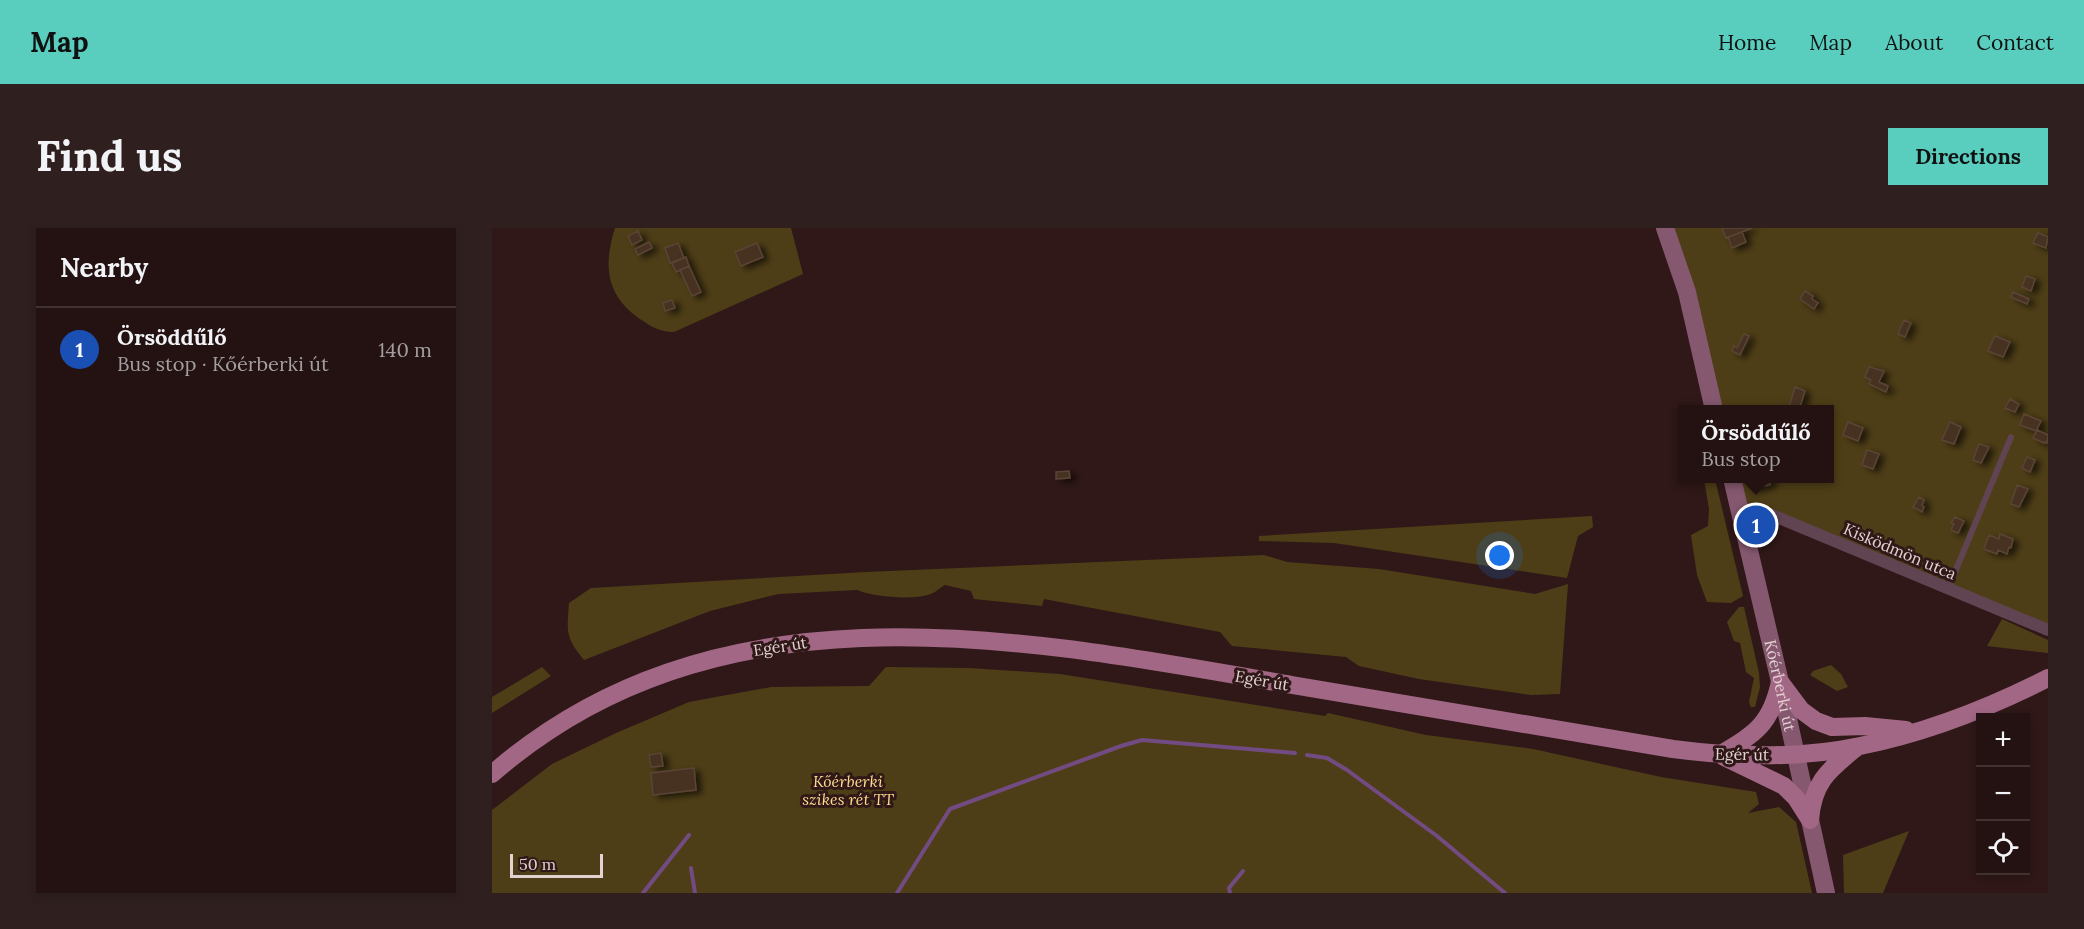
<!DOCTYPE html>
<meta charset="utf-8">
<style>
:root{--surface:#231211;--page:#2f201f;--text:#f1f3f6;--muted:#a39e9f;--line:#403231;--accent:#59cebf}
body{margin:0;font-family:Lora,serif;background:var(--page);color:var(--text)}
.controls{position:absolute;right:18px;bottom:18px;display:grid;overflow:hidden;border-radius:0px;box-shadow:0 3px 9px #0003}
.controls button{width:54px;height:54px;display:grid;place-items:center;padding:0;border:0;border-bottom:2px solid var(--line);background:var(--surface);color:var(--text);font:30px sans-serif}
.scale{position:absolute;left:18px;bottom:15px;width:93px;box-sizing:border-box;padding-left:6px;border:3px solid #e3d2d1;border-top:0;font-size:16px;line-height:21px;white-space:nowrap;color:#e3d2d1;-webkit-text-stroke:4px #2f1817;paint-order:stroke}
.you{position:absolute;left:1008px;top:328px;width:21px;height:21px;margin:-15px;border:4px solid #fff;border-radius:50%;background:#1a73e8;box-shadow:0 0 0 9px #1a73e833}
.badge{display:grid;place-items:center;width:39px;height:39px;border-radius:50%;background:var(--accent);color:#fff;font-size:20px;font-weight:700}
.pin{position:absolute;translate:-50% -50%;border:3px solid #fff;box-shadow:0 2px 6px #0006}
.popup{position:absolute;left:1186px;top:177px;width:156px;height:78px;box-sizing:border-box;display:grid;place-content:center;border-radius:0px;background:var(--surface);filter:drop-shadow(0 2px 4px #0005);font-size:20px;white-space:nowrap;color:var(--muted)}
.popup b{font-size:22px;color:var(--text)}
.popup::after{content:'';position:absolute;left:50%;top:100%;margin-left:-12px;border:12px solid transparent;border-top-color:var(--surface)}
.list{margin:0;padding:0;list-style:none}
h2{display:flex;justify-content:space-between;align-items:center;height:78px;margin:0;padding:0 24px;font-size:26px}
h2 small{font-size:20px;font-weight:400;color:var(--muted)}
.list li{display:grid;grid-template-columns:39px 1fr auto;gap:18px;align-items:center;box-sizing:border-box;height:84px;padding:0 24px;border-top:2px solid var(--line)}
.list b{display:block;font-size:22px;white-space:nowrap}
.list p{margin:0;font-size:20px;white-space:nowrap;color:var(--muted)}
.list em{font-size:20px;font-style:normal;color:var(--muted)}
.icon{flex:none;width:33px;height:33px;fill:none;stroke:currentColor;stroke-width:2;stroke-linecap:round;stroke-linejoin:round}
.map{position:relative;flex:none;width:1556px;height:665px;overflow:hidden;border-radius:0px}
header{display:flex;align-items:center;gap:36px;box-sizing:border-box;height:84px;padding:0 30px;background:var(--accent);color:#111}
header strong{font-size:28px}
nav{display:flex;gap:33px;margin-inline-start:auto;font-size:21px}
.intro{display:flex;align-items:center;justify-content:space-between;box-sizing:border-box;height:144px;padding:0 36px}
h1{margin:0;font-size:42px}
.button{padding:15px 27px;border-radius:0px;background:var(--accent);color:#111;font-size:21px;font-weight:700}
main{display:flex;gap:36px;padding:0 36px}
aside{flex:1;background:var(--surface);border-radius:0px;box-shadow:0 3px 9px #0003}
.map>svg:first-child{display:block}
</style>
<header>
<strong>Map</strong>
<nav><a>Home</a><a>Map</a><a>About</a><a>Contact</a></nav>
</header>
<div class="intro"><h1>Find us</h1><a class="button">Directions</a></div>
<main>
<aside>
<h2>Nearby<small></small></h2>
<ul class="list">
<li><span class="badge" style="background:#1a4fb4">1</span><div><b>Örsöddűlő</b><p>Bus stop · Kőérberki út</p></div><em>140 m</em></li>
</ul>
</aside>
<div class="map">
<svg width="1556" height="665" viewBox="0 0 1556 665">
<defs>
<filter id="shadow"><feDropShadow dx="5.5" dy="3" stdDeviation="3" flood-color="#0009"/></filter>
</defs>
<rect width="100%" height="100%" fill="#2f1817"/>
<path fill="#4e3e17" d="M123,0H299L311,46L182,104C168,104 160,99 148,91C114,67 111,38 123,0Z
M1173,0H1556V402L1247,279L1240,251L1338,250V182L1222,181Z
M1212,251H1223L1251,368L1239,375L1215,374L1205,347L1199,307L1216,298L1217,281Z
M1100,288L1101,299L1086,308L1075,350L842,315L767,313V308Z
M772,327L795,334L887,341L1043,366L1076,356L1068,466L1039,467L927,451L867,438L854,429L740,418L728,404L552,371L550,378L482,371L479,363L453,357C449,359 445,363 441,365C425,373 381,369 365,362L286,366L218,383L92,432C73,409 75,403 77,375L99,360L374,344Z
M1247,379H1252L1267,445L1268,459L1263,479H1259L1257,474L1262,450L1254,444L1248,415L1242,413L1235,394Z
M1510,391L1556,412V425L1495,418Z
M1339,437L1349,446L1356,459L1345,463L1318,447L1321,443Z
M50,439L59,448L0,485V469Z
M394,439L477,440L568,446L833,488L836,485L934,507L1041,521L1169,549L1264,564L1267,576L1256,585L1287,579L1304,594L1320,665H0V582L60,536L124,505L197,474L279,459L377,458Z
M1417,603L1391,665H1352L1351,627Z"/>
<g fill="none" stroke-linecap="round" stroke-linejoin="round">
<path stroke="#734b83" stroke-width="4" d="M815,527L835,530L855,542L945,608L1013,665
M199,640L203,665
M151,665L197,607
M405,665L458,581L629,518L650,512L803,525
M738,665L737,660L751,643"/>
</g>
<path fill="#463124" stroke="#5a4436" stroke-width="1.5" filter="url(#shadow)" d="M1230,0H1260L1234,10Z
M146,3L150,12L140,17L136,8Z
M1250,4L1254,14L1240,20L1236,9Z
M1546,5L1556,9L1554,20L1541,15Z
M157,14L160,20L146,27L143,21Z
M186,15L192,30L178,35L173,20Z
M265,15L271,29L249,38L243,24Z
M194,29L197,38L184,44L180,35Z
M197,38L209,64L200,68L188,42Z
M1534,48L1543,51L1539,63L1530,59Z
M1313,63L1321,68L1320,71L1326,75L1322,81L1308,71Z
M1521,64L1537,71L1535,76L1519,69Z
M180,72L183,80L173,83L171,75Z
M1412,92L1419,95L1413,109L1406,106Z
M1252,106L1257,108L1248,127L1240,123L1242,118L1245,120Z
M1503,108L1518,114L1511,129L1496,123Z
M1377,139L1392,143L1387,154L1396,158L1394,164L1377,156L1379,152L1373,149Z
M1303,159L1313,163L1307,182L1297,179Z
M1518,171L1527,176L1523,184L1513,180Z
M1532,186L1549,193L1544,203L1528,197Z
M1356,194L1371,200L1366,213L1351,207Z
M1458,194L1469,199L1462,216L1450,212Z
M1545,202L1556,207L1555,215L1553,214L1552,215L1541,210Z
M1487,216L1497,219L1489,235L1481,232Z
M1375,222L1387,226L1381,241L1370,237Z
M1535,229L1543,232L1538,244L1530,240Z
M577,243L578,250L564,251V244Z
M1260,250H1281L1278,251V257L1262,260Z
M1525,257L1536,261L1527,279L1519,276Z
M1427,269L1432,272L1430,277L1432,279L1430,284L1421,279Z
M1463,289L1472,293L1466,305L1459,302L1462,296L1459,295Z
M1508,306L1521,311L1519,320L1517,319L1515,326L1506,322L1505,326L1492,321L1497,307L1507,311Z
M169,525L171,538L159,539L157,527Z
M202,540L204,562L161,567L159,545Z"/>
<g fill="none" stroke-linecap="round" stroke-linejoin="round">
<path stroke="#614452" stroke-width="6" d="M1456,361L1519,209"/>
<path stroke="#614452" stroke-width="12" d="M1247,279L1275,285L1556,402"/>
<g stroke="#85586f" stroke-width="18">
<path d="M1173,0L1195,64L1222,182"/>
<path id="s1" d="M1240,250L1288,454L1334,665"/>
</g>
<path stroke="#a26785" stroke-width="18" d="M1288,454L1309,482L1324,493L1340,499L1373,498L1414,502
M1229,526C1264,505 1279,496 1288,454
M1232,529L1292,558L1304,570L1318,592
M0,546C227,348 531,410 800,457C927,479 1054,500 1181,521C1242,529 1307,531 1368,518C1433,505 1497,480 1556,450
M1318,592C1321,553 1337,542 1365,519"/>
</g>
<g text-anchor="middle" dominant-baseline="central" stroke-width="6" stroke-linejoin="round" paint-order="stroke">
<g font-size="16" fill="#e3d2d1" stroke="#2f1817">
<text transform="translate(1408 323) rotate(23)">Kisködmön utca</text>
<text transform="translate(288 418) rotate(-9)">Egér út</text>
<text transform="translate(770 452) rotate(10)">Egér út</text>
<text stroke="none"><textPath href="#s1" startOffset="213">Kőérberki út</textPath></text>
<text transform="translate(1250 526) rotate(1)">Egér út</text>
</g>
<g font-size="16" font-style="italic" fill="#fedb8e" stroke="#2f1817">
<text x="356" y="553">Kőérberki<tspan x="356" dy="18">szikes rét TT</tspan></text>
</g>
</g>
</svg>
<div class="controls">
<button>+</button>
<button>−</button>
<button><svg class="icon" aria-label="locate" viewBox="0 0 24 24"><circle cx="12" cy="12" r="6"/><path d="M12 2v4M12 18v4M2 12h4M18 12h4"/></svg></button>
</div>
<div class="scale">50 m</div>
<div class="you"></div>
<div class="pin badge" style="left:1264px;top:297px;background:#1a4fb4">1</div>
<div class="popup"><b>Örsöddűlő</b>Bus stop</div>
</div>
</main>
